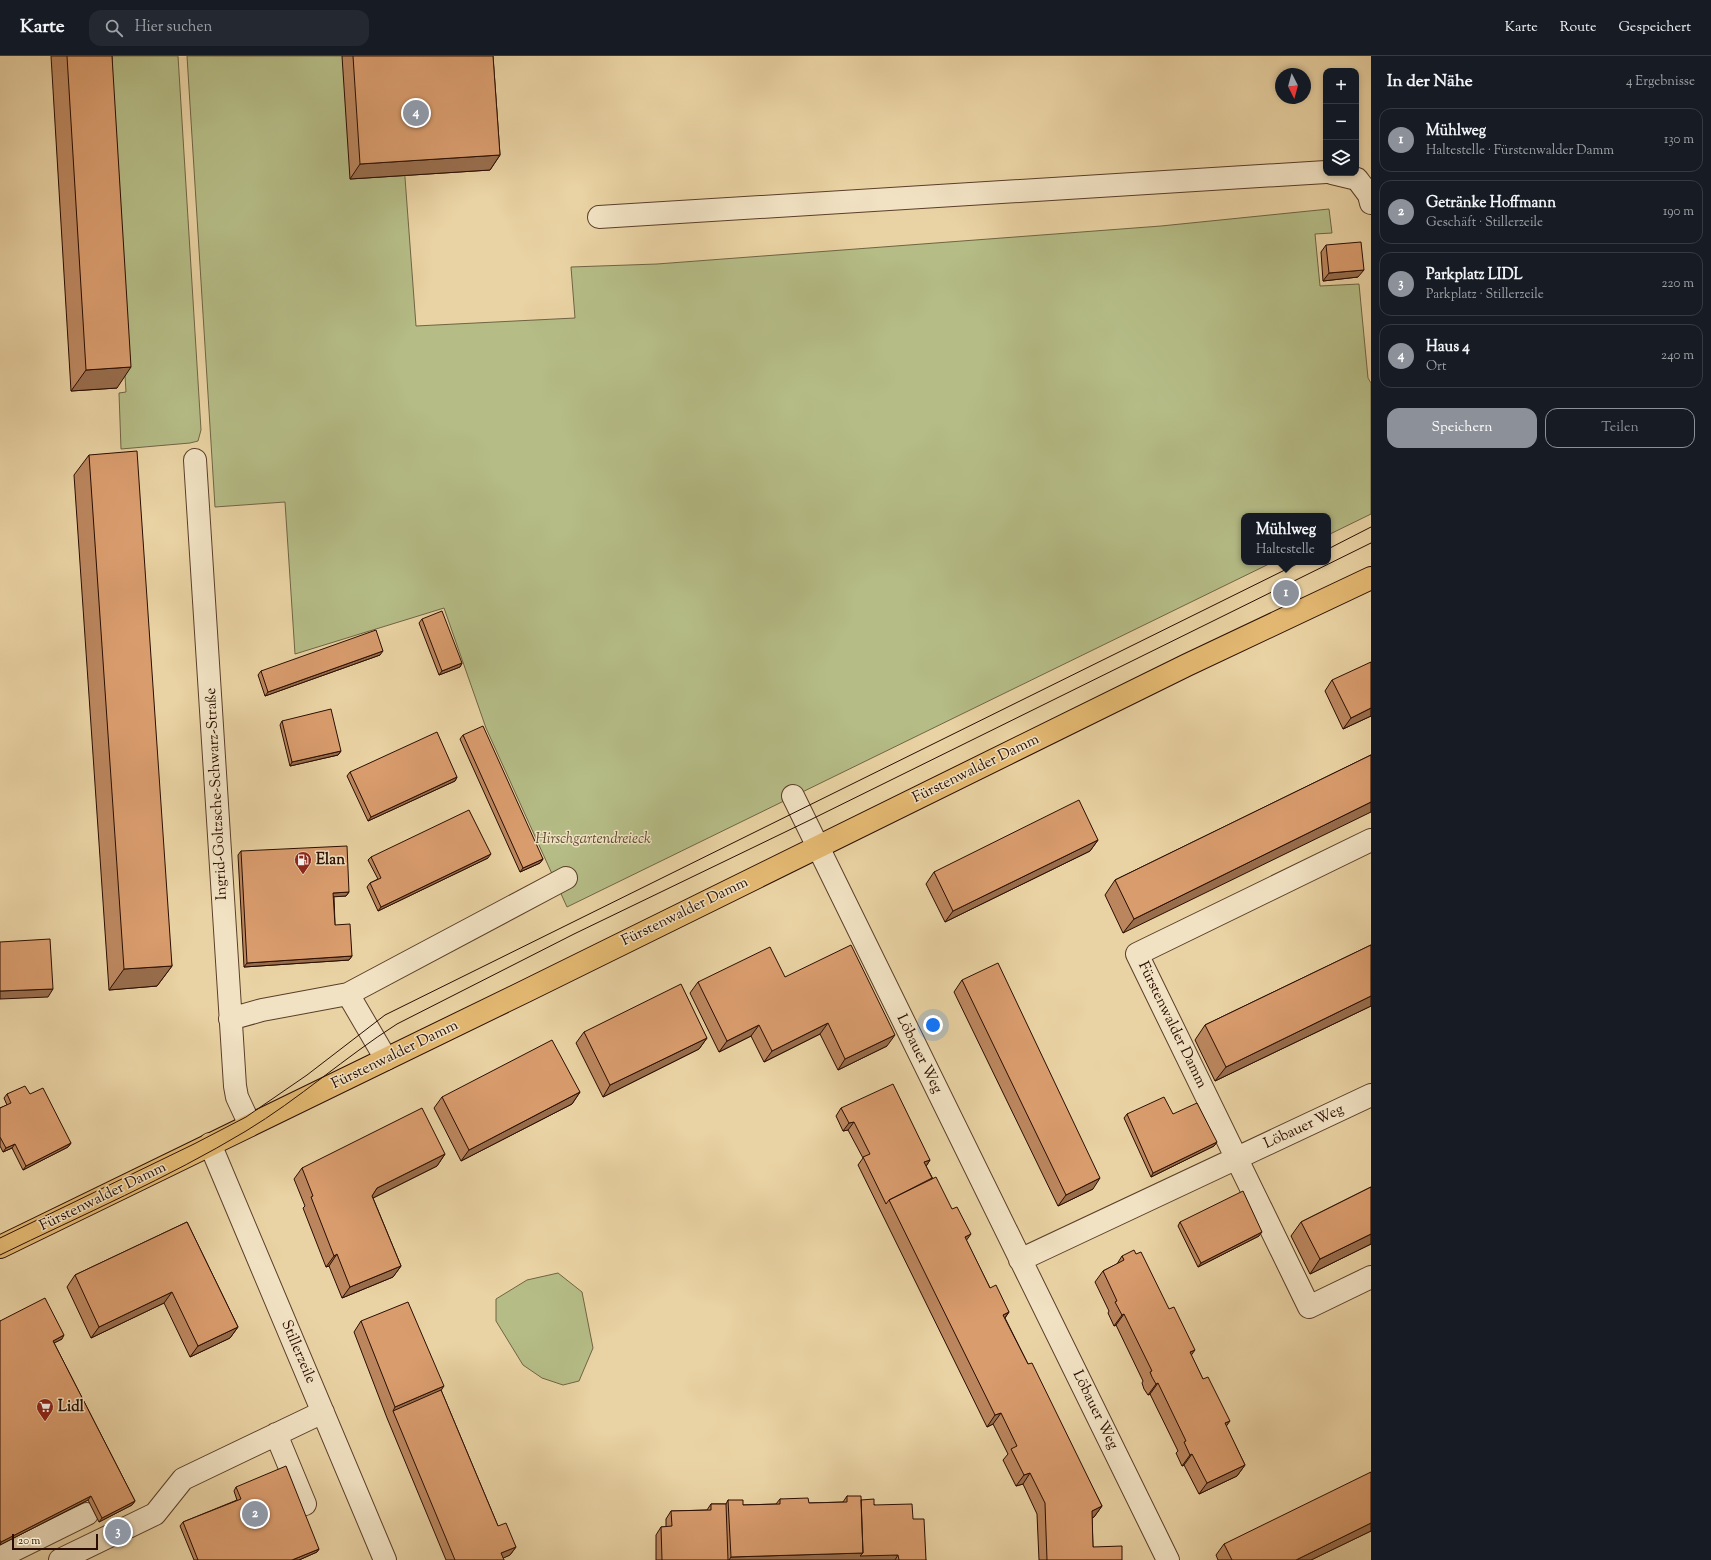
<!DOCTYPE html>
<html lang="de">
<meta charset="utf-8">
<style>
:root{--surface:#171b24;--page:#242831;--text:#f1f3f6;--muted:#9ea1a6;--line:#363941;--accent:#8c9099}
body{margin:0;font-family:"Sorts Mill Goudy",serif;background:var(--page);color:var(--text)}
.controls{position:absolute;right:12px;top:12px;display:grid;overflow:hidden;border-radius:8px;box-shadow:0 2px 6px #0003}
.controls button{width:36px;height:36px;display:grid;place-items:center;padding:0;border:0;border-bottom:1px solid var(--line);background:var(--surface);color:var(--text);font:20px sans-serif}
.compass{position:absolute;left:1275px;top:12px;width:36px;height:36px;border-radius:50%;background:var(--surface);box-shadow:0 2px 6px #0003;rotate:174deg}
.scale{position:absolute;left:12px;bottom:10px;width:86px;box-sizing:border-box;padding-left:4px;border:2px solid #2a0d00;border-top:0;font-size:11px;line-height:14px;white-space:nowrap;color:#2a0d00;-webkit-text-stroke:3px #f1e2c3;paint-order:stroke}
.you{position:absolute;left:933px;top:969px;width:14px;height:14px;margin:-10px;border:3px solid #fff;border-radius:50%;background:#1a73e8;box-shadow:0 0 0 6px #1a73e833}
.badge{display:grid;place-items:center;width:26px;height:26px;border-radius:50%;background:var(--accent);color:#fff;font-size:13px;font-weight:700}
.pin{position:absolute;translate:-50% -50%;border:2px solid #fff;box-shadow:0 1px 4px #0006}
.popup{position:absolute;left:1241px;top:457px;width:90px;height:52px;box-sizing:border-box;display:grid;place-content:center;border-radius:8px;background:var(--surface);filter:drop-shadow(0 1px 3px #0005);font-size:13px;white-space:nowrap;color:var(--muted)}
.popup b{font-size:15px;color:var(--text)}
.popup::after{content:'';position:absolute;left:50%;top:100%;margin-left:-8px;border:8px solid transparent;border-top-color:var(--surface)}
.list{margin:0;padding:0;list-style:none}
h2{display:flex;justify-content:space-between;align-items:center;height:52px;margin:0;padding:0 16px;font-size:17px}
h2 small{font-size:13px;font-weight:400;color:var(--muted)}
.list li{display:grid;grid-template-columns:26px 1fr auto;gap:12px;align-items:center;box-sizing:border-box;height:64px;margin:0 8px 8px;padding:0 8px;border:1px solid var(--line);border-radius:12px}
.list b{display:block;font-size:15px;white-space:nowrap}
.list p{margin:0;font-size:13px;white-space:nowrap;color:var(--muted)}
.list em{font-size:13px;font-style:normal;color:var(--muted)}
.actions{display:flex;gap:8px;padding:12px 16px}
.actions a{flex:1;padding:9px 0;border:1px solid var(--accent);border-radius:12px;text-align:center;font-size:14px;color:var(--accent)}
.actions .main{background:var(--accent);color:#fff}
.icon{flex:none;width:22px;height:22px;fill:none;stroke:currentColor;stroke-width:2;stroke-linecap:round;stroke-linejoin:round}
.map{position:relative;flex:none;width:1371px;height:1504px;overflow:hidden}
header{display:flex;align-items:center;gap:24px;box-sizing:border-box;height:56px;padding:0 20px;background:var(--surface);border-bottom:1px solid var(--line)}
header strong{font-size:19px}
nav{display:flex;gap:22px;margin-inline-start:auto;font-size:14px}
.search{width:280px;height:36px;background:var(--page);display:flex;align-items:center;gap:10px;box-sizing:border-box;padding:0 14px;border-radius:12px;color:var(--muted);font-size:15px}
main{display:flex}
aside{flex:1;background:var(--surface)}
.map>svg:first-child{display:block}
</style>
<header>
<strong>Karte</strong>
<div class="search"><svg class="icon" aria-label="search" viewBox="0 0 24 24"><circle cx="10" cy="10" r="6"/><path d="M15 15l6 6"/></svg>Hier suchen</div>
<nav><a>Karte</a><a>Route</a><a>Gespeichert</a></nav>
</header>
<main>
<div class="map">
<svg width="1371" height="1504" viewBox="0 0 1371 1504">
<rect width="100%" height="100%" fill="#e9d2a3"/>
<filter id="stains"><feTurbulence type="fractalNoise" baseFrequency=".005" numOctaves="4"/><feColorMatrix values="0 0 0 0 .2 0 0 0 0 .09 0 0 0 0 .02 0 0 0 .5 -.17"/></filter>
<radialGradient id="worn" r=".72"><stop offset=".6" stop-color="#630" stop-opacity="0"/><stop offset="1" stop-color="#630" stop-opacity=".3"/></radialGradient>
<path fill="#b5bc86" stroke="#706443" d="M105,0H178L201,374L198,385L190,387L121,393L119,337L126,336Z
M187,0H396L416,270L575,262L571,211L657,208L1161,170L1329,153L1332,177L1315,178L1320,230L1359,228L1368,322L1371,327V458L1328,479V460H1244V506H1273L567,851L486,672L444,552L295,598L285,446L215,451Z
M558,1217L582,1236L593,1292L579,1325L563,1329L542,1322L523,1309L496,1265V1243L527,1224Z"/>
<g fill="none" stroke-linecap="round" stroke-linejoin="round">
<defs>
<path id="minor" d="M1332,117L1357,123L1369,139L1371,147
M599,161L1326,116
M195,404L235,1030L237,1041L250,1069
M793,740L1168,1504
M1371,784L1137,898L1309,1251L1371,1221
M348,938L566,822
M230,963L262,954L348,938L386,1003
M210,1088L385,1504
M1020,1204L1371,1039
M276,1378L305,1448
M0,1501L87,1458
M60,1504L155,1458L183,1423L323,1356"/>
<path id="major" d="M0,1191L526,935L1187,609L1371,522"/>
</defs>
<use href="#minor" stroke="#5a3e29" stroke-width="24"/>
<use href="#major" stroke="#2a0d00" stroke-width="24"/>
<use href="#minor" stroke="#f1e2c3" stroke-width="22"/>
<use href="#major" stroke="#e4b972" stroke-width="22"/>
<path stroke="#2a0d00" stroke-width="1" d="M1328,493L1371,471
M0,1182L194,1088L246,1061L307,1019L385,959L1301,506
M0,1199C82,1159 168,1122 246,1075C299,1043 345,1001 397,968L574,878L810,764L1371,487"/>
</g>
<path fill="#bb865e" stroke="#2a0d00" d="M51,0H112L117,332L71,335Z
M342,0H493L500,99L490,114L350,123Z
M1326,189L1358,221L1323,225L1321,196Z
M89,399L172,910L157,930L109,934L74,419Z
M422,563L462,607L460,611L439,619L419,567Z
M380,599L265,640L258,619L261,615Z
M1332,624L1371,660L1343,673L1325,635Z
M282,665L341,695L338,699L290,710L280,669Z
M463,679L543,803L540,807L520,816L460,683Z
M1371,699L1123,877L1105,839L1115,824Z
M350,716L457,721L455,725L368,765L347,720Z
M1098,784L1090,795L945,866L926,828L934,816Z
M241,795L349,836L346,840H334L335,869L352,900L349,904L244,911L238,799Z
M371,801L488,802L378,855L367,831L370,827L378,823L368,804Z
M1371,889V950L1215,1025L1195,984L1205,969Z
M785,921L887,990L838,1014L820,978L764,1006L751,980L719,996L690,937L698,926Z
M962,924L1093,1133L1058,1150L954,936Z
M584,976L707,982L699,993L603,1041L576,987Z
M580,1036L572,1048L461,1105L434,1052L442,1041Z
M7,1038H30L71,1087L68,1091L23,1114L12,1092L3,1096L0,1090V1052L7,1049L4,1042Z
M841,1052L930,1104L926,1110L966,1184L990,1232L1009,1256L1005,1262L1028,1308L1102,1450L1094,1461L1092,1462L1093,1491L1122,1504H1039L1037,1458L1023,1428L1016,1430L1003,1404L1008,1398L993,1368L987,1371L858,1109L863,1102L848,1074L843,1075L836,1060Z
M1127,1058H1173L1217,1086L1214,1090L1151,1121L1124,1062Z
M445,1098L437,1110L373,1142L401,1210L393,1221L342,1242L329,1210L326,1211L303,1152L305,1150L294,1123L302,1112Z
M1371,1131V1188L1310,1218L1291,1180L1301,1166Z
M187,1166L238,1271L230,1282L190,1301L164,1247L91,1282L67,1231L75,1219Z
M1180,1166L1259,1180L1198,1211L1178,1170Z
M1122,1200L1191,1299L1245,1409L1237,1420L1199,1438L1184,1409L1182,1410L1176,1397L1178,1395L1150,1338L1148,1339L1144,1333L1142,1327L1143,1325L1116,1269L1114,1270L1108,1257L1109,1255L1095,1226L1103,1215L1117,1208Z
M0,1265L62,1283L54,1287L135,1445L132,1449L99,1466L88,1444L0,1489Z
M361,1265L441,1334L498,1470L516,1491L510,1499L503,1502L504,1504H446L387,1362L354,1276Z
M236,1431L319,1493L317,1496L299,1504H194L180,1470L183,1466L237,1444L234,1435Z
M847,1440L861,1444L913,1463L926,1504H656V1479L661,1471H666V1463L671,1455L707,1454L711,1448H726L728,1444L743,1449L776,1448L780,1443L809,1447L843,1446Z
M1371,1475L1311,1504H1218L1216,1499L1224,1488Z"/>
<path fill="#986d4c" stroke="#2a0d00" d="M500,99L490,114L350,123L360,108Z
M1364,214L1358,221L1323,225L1329,217Z
M131,311L117,332L71,335L86,314Z
M383,595L380,599L265,640L268,636Z
M462,607L460,611L439,619L442,615Z
M1371,652V660L1343,673L1351,662Z
M341,695L338,699L290,710L292,706Z
M457,721L455,725L368,765L371,761Z
M1371,746V756L1123,877L1134,863Z
M1098,784L1090,795L945,866L953,855Z
M491,798L488,802L378,855L381,851Z
M543,803L540,807L520,816L523,812Z
M349,836L346,840L331,841L333,837Z
M352,900L349,904L244,911L247,907Z
M172,910L157,930L109,934L124,913Z
M53,933L48,941L0,943V935Z
M1371,940V950L1215,1025L1226,1011Z
M828,967L820,978L764,1006L772,995Z
M759,969L751,980L719,996L727,985Z
M895,979L887,990L838,1014L845,1003Z
M707,982L699,993L603,1041L610,1029Z
M580,1036L572,1048L461,1105L469,1094Z
M854,1066L848,1074L843,1075L849,1067Z
M1217,1086L1214,1090L1151,1121L1153,1117Z
M71,1087L68,1091L23,1114L26,1110Z
M15,1088L12,1092L3,1096L6,1092Z
M445,1098L437,1110L369,1144L377,1132Z
M930,1104L925,1112L924,1106Z
M1100,1122L1093,1133L1058,1150L1066,1139Z
M1262,1176L1259,1180L1198,1211L1201,1207Z
M971,1178L963,1189L965,1181Z
M1371,1178V1188L1310,1218L1320,1203Z
M337,1198L329,1210L326,1211L334,1200Z
M401,1210L393,1221L342,1242L350,1231Z
M172,1236L164,1247L91,1282L99,1271Z
M1009,1256L1001,1267L1003,1259Z
M1124,1258L1116,1269L1114,1270L1122,1259Z
M238,1271L230,1282L190,1301L198,1290Z
M64,1279L62,1283L50,1289L53,1285Z
M1195,1294L1187,1305L1190,1296Z
M1158,1327L1150,1338L1148,1339L1156,1328Z
M444,1330L436,1342L393,1355L395,1351Z
M1001,1357L993,1368L987,1371L995,1359Z
M1230,1365L1222,1376L1225,1367Z
M1192,1398L1184,1409L1182,1410L1190,1399Z
M1245,1409L1237,1420L1199,1438L1207,1427Z
M1030,1417L1023,1428L1016,1430L1024,1419Z
M91,1440L88,1444L0,1489L1,1486Z
M135,1445L132,1449L99,1466L102,1462Z
M1102,1450L1094,1461L1084,1466L1092,1455Z
M1371,1467V1475L1311,1504H1296Z
M516,1491L510,1499L499,1504L501,1497Z
M319,1493L317,1496L299,1504H292Z
M863,1497L898,1499L895,1504H729L731,1501Z"/>
<path fill="#d99c6d" stroke="#2a0d00" d="M67,0H112L131,311L86,314Z
M353,0H493L500,99L360,108Z
M1361,186L1364,214L1329,217L1326,189Z
M137,395L172,910L124,913L89,399Z
M442,555L462,607L442,615L422,563Z
M376,574L383,595L268,636L261,615Z
M1371,606V652L1351,662L1332,624Z
M331,653L341,695L292,706L282,665Z
M483,670L543,803L523,812L463,679Z
M437,676L457,721L371,761L350,716Z
M1371,699V746L1134,863L1115,824Z
M1079,744L1098,784L953,855L934,816Z
M469,754L491,798L381,851L370,827L381,822L371,801Z
M347,790L349,836L333,837L335,869L350,868L352,900L247,907L241,795Z
M50,883L53,933L0,935V886Z
M851,889L895,979L845,1003L828,967L772,995L759,969L727,985L698,926L770,891L785,921Z
M1371,889V940L1226,1011L1205,969Z
M998,907L1100,1122L1066,1139L962,924Z
M681,928L707,982L610,1029L584,976Z
M552,984L580,1036L469,1094L442,1041Z
M893,1028L930,1104L924,1106L932,1122L889,1144L886,1148L863,1101L870,1098L854,1066L849,1067L841,1052Z
M25,1030L30,1038L43,1032L71,1087L26,1110L15,1088L6,1092L0,1081V1052L11,1047L7,1038Z
M1164,1041L1173,1058L1197,1047L1217,1086L1153,1117L1127,1058Z
M422,1052L445,1098L377,1132L372,1140L401,1210L350,1231L337,1198L334,1200L311,1141L313,1140L302,1112Z
M936,1121L952,1153L957,1151L971,1178L965,1181L990,1232L996,1229L1009,1256L1003,1259L1028,1308L1032,1307L1102,1450L1092,1455L1093,1491L1122,1490V1504H1047L1045,1447L1030,1417L1024,1419L1011,1393L1017,1390L1001,1357L995,1359L889,1144Z
M1371,1131V1178L1320,1203L1301,1166Z
M1243,1135L1262,1176L1201,1207L1180,1166Z
M187,1166L238,1271L198,1290L172,1236L99,1271L75,1219Z
M1134,1194L1136,1198L1141,1196L1169,1253L1174,1251L1195,1294L1190,1296L1203,1323L1208,1321L1230,1365L1225,1367L1245,1409L1207,1427L1192,1398L1190,1399L1184,1386L1186,1385L1158,1327L1156,1328L1152,1321L1150,1316L1152,1315L1124,1258L1122,1259L1115,1246L1117,1245L1103,1215L1124,1204L1122,1200Z
M45,1242L64,1279L53,1285L135,1445L102,1462L91,1440L1,1486L0,1484V1265Z
M408,1246L444,1330L395,1351L361,1265Z
M441,1334L498,1470L506,1467L516,1491L501,1497L504,1504H455L393,1355Z
M286,1410L319,1493L292,1504H198L183,1466L241,1443L236,1431Z
M1371,1416V1467L1296,1504H1232L1224,1488Z
M847,1440H861L863,1497L731,1501L728,1444H743V1449L780,1448V1443L808,1442L809,1447L847,1446Z
M874,1443V1449L912,1448L913,1463H924L926,1504H899L898,1499L860,1500L863,1497L861,1444Z
M711,1448H726L728,1504H662L661,1471L672,1470L671,1455L711,1454Z"/>
<defs>
<symbol id="fuel-pin" viewBox="-11 -11 22 30"><path d="M0 17L-7.5 6A9.5 9.5 0 1 1 7.5 6Z" fill="#8f2418" stroke="#f1e2c3"/><path d="M-5.5-6h7V0h2V4h1.3V-2.5L3-4.5l.8-.8L6-3V5H2.5V1h-1V6h-7ZM-4.2-4.7v3.2H.2V-4.7Z" fill="#fff"/></symbol>
<symbol id="supermarket-pin" viewBox="-11 -11 22 30"><path d="M0 17L-7.5 6A9.5 9.5 0 1 1 7.5 6Z" fill="#8f2418" stroke="#f1e2c3"/><path d="M-6-5.5h2.5l.6 2H6L4.5 2H-2.5L-4.4-4H-6ZM-1.5 3.2a1.3 1.3 0 1 0 .1 0ZM3 3.2a1.3 1.3 0 1 0 .1 0Z" fill="#fff"/></symbol>
</defs>
<g fill-rule="evenodd">
<use href="#fuel-pin" x="293" y="794" width="20" height="27"/>
<use href="#supermarket-pin" x="35" y="1341" width="20" height="27"/>
</g>
<g text-anchor="middle" dominant-baseline="central" stroke-width="3" stroke-linejoin="round" paint-order="stroke">
<g font-size="15" fill="#2a0d00" stroke="#f1e2c3">
<text transform="translate(976 713) rotate(-26)">Fürstenwalder Damm</text>
<text transform="translate(217 738) rotate(-93)">Ingrid-Goltzsche-Schwarz-Straße</text>
<text transform="translate(685 856) rotate(-26)">Fürstenwalder Damm</text>
<text transform="translate(1172 969) rotate(64)">Fürstenwalder Damm</text>
<text transform="translate(919 998) rotate(64)">Löbauer Weg</text>
<text transform="translate(395 999) rotate(-26)">Fürstenwalder Damm</text>
<text transform="translate(1304 1071) rotate(-25)">Löbauer Weg</text>
<text transform="translate(103 1141) rotate(-26)">Fürstenwalder Damm</text>
<text transform="translate(298 1296) rotate(67)">Stillerzeile</text>
<text transform="translate(1095 1354) rotate(64)">Löbauer Weg</text>
</g>
<g font-size="15" font-style="italic" fill="#5b4a2f" stroke="#f1e2c3">
<text x="593" y="783">Hirschgartendreieck</text>
</g>
<g font-size="15" font-weight="bold" fill="#2a0d00" stroke="#f1e2c3" text-anchor="start">
<text x="316" y="804">Elan</text>
<text x="58" y="1351">Lidl</text>
</g>
</g>
<rect width="100%" height="100%" filter="url(#stains)"/>
<rect width="100%" height="100%" fill="url(#worn)"/>
</svg>
<div class="controls">
<button>+</button>
<button>−</button>
<button><svg class="icon" aria-label="layers" viewBox="0 0 24 24"><path d="M12 4l9 5-9 5-9-5zM3 14l9 5 9-5"/></svg></button>
</div>
<svg class="compass" viewBox="-18 -18 36 36"><path d="M0-13l5 13h-10z" fill="#e53935"/><path d="M0 13l5-13h-10z" fill="#9ea1a6"/></svg>
<div class="scale">20 m</div>
<div class="you"></div>
<div class="pin badge" style="left:1286px;top:537px">1</div>
<div class="popup"><b>Mühlweg</b>Haltestelle</div>
<div class="pin badge" style="left:255px;top:1458px">2</div>
<div class="pin badge" style="left:118px;top:1476px">3</div>
<div class="pin badge" style="left:416px;top:57px">4</div>
</div>
<aside>
<h2>In der Nähe<small>4 Ergebnisse</small></h2>
<ul class="list">
<li><span class="badge">1</span><div><b>Mühlweg</b><p>Haltestelle · Fürstenwalder Damm</p></div><em>130 m</em></li>
<li><span class="badge">2</span><div><b>Getränke Hoffmann</b><p>Geschäft · Stillerzeile</p></div><em>190 m</em></li>
<li><span class="badge">3</span><div><b>Parkplatz LIDL</b><p>Parkplatz · Stillerzeile</p></div><em>220 m</em></li>
<li><span class="badge">4</span><div><b>Haus 4</b><p>Ort</p></div><em>240 m</em></li>
</ul>
<div class="actions"><a class="main">Speichern</a><a>Teilen</a></div>
</aside>
</main>
